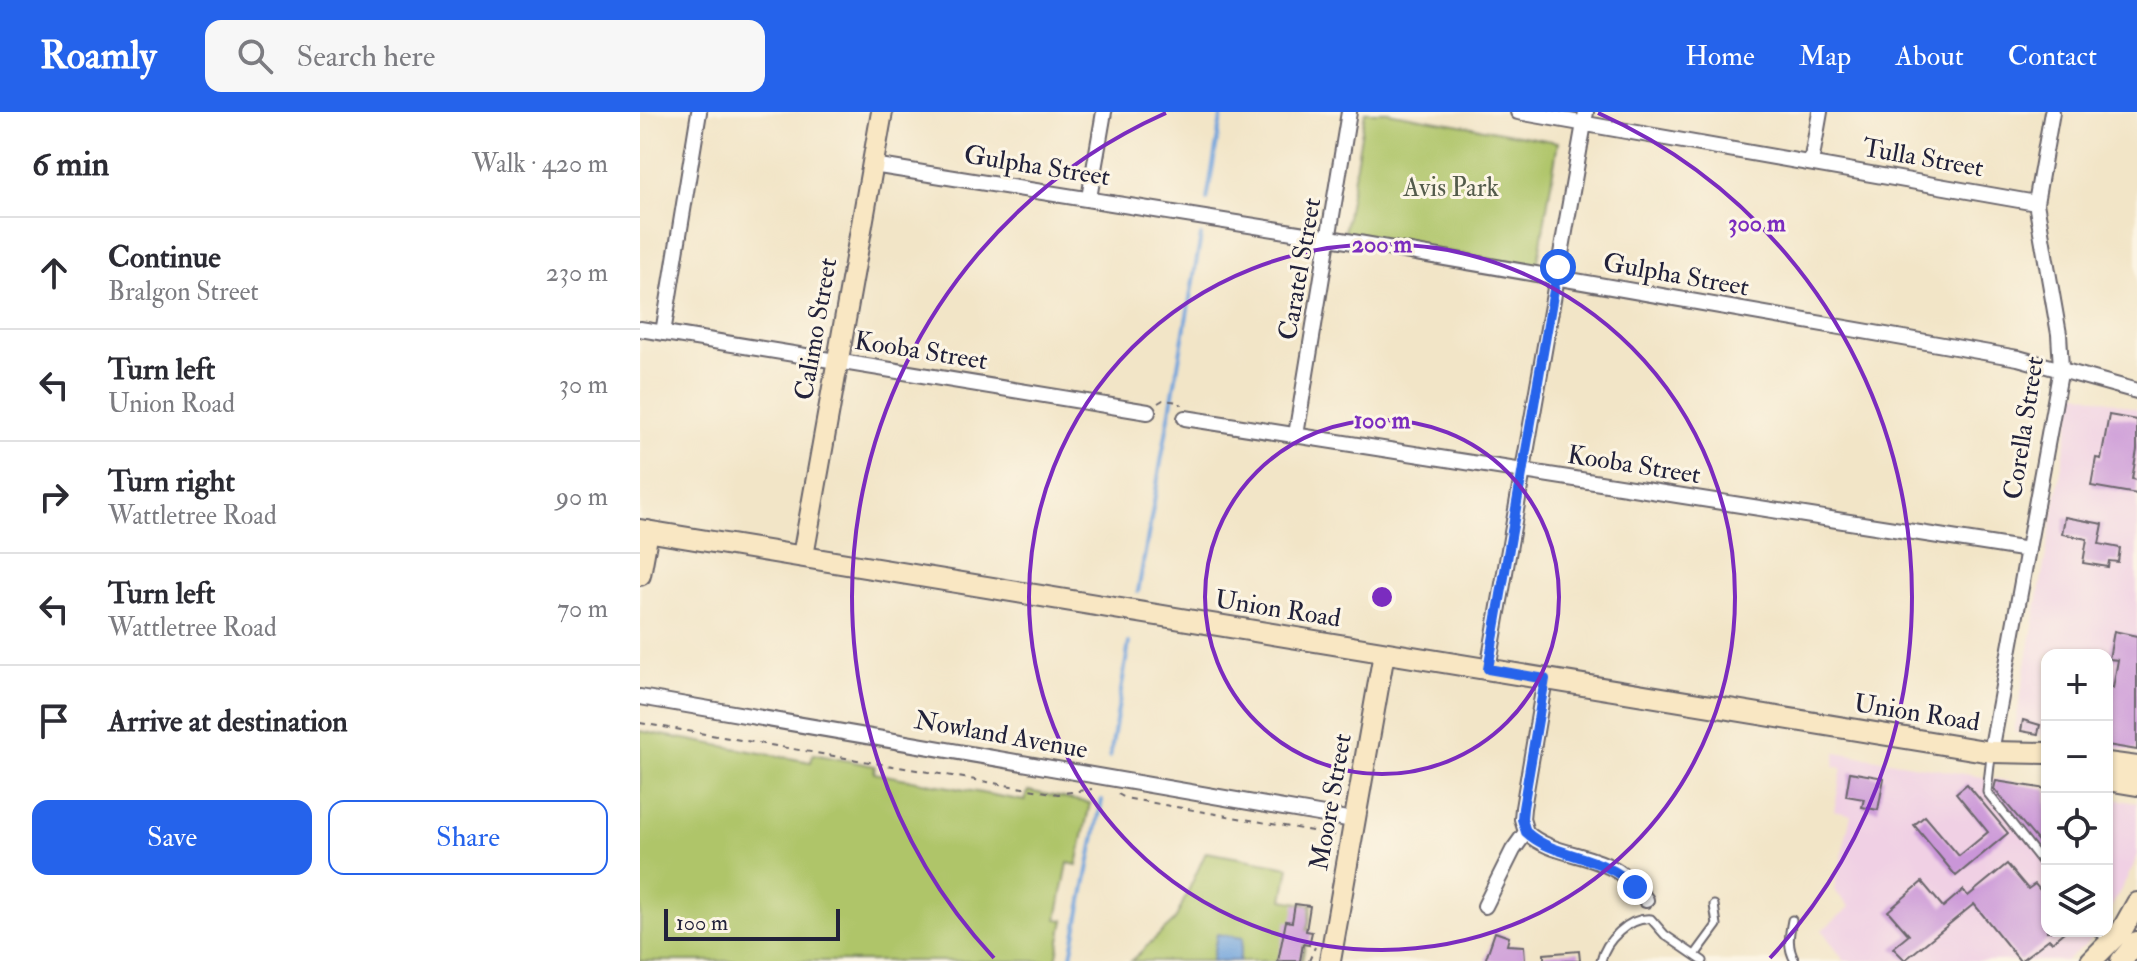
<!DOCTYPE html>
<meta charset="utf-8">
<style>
:root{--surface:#fff;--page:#f7f7f7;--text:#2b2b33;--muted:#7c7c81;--line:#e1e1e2;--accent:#2563eb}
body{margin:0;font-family:"IM FELL Double Pica",serif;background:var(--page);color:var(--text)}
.controls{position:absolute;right:24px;bottom:24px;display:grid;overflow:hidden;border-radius:16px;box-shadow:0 2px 6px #0004}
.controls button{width:72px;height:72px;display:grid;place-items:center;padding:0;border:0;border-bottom:2px solid var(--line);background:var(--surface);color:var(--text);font:40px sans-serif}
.scale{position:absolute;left:24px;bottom:20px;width:176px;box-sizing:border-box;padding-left:8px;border:4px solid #22223b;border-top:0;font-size:22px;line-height:28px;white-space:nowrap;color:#22223b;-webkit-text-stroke:6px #fcf5e5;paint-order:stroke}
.stop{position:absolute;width:24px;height:24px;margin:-18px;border:6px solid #2563eb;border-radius:50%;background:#fff}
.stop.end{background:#2563eb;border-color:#fff;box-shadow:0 2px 8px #0008}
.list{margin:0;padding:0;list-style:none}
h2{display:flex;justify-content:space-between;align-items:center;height:104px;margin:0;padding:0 32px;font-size:34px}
h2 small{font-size:26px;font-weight:400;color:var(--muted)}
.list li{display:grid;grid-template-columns:52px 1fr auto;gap:24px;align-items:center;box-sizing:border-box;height:112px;padding:0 32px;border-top:2px solid var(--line)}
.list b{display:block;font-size:30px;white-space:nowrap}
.list p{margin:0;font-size:26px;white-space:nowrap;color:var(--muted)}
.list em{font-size:26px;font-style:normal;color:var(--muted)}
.actions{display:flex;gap:16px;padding:24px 32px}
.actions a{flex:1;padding:18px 0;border:2px solid var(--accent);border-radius:16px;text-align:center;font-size:28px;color:var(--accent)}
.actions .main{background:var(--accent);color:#fff}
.icon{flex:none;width:44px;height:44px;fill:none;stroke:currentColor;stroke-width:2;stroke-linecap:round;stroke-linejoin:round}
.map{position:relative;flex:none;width:1497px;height:849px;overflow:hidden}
header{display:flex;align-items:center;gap:48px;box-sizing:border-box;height:112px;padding:0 40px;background:var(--accent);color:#fff}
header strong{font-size:38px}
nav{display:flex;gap:44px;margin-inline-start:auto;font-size:28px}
.search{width:560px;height:72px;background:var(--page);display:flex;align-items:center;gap:20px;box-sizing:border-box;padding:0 28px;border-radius:16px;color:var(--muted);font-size:30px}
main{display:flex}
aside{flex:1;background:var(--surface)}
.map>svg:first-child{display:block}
</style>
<header>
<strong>Roamly</strong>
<div class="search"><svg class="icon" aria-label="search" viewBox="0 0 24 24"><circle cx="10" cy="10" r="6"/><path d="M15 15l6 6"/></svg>Search here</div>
<nav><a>Home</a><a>Map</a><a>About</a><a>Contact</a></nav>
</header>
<main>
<aside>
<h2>6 min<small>Walk · 420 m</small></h2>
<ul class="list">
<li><svg class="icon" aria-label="ahead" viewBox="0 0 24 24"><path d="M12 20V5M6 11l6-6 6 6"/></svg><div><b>Continue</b><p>Bralgon Street</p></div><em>230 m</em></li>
<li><svg class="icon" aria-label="left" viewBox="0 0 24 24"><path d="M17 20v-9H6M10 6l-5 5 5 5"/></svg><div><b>Turn left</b><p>Union Road</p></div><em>30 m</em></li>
<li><svg class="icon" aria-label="right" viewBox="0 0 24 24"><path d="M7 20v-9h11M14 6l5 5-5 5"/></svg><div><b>Turn right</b><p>Wattletree Road</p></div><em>90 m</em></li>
<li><svg class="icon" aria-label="left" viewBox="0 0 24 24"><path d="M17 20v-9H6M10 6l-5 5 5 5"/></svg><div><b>Turn left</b><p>Wattletree Road</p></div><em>70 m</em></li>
<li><svg class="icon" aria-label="arrive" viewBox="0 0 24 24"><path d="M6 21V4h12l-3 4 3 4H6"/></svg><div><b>Arrive at destination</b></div></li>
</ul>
<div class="actions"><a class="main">Save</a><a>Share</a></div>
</aside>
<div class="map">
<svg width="1497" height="849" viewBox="0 0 1497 849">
<rect width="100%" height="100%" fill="#fcf5e5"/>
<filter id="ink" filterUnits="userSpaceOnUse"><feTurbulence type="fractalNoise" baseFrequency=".0125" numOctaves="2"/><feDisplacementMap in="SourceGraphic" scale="16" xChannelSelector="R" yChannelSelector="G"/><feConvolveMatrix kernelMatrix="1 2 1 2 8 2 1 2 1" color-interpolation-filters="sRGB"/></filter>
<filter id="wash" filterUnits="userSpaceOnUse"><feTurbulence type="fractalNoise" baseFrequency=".006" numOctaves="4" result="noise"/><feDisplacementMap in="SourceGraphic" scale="32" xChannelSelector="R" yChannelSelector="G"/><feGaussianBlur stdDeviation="1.8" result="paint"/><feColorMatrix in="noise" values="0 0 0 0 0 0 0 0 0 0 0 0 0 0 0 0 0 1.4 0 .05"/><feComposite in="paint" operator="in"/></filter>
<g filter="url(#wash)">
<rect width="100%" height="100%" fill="#f2e5c7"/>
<path fill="#f0d0e4" d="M1435,280L1497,297V640L1467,635V543H1407V625L1374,620Z
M1196,640L1407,676V819H1457L1449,830L1425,849H1204L1182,818L1210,795L1194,778L1211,703L1194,699L1202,656L1194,654Z
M1467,686L1497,691V742L1493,755L1467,803Z"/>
<path fill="#afc569" stroke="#687452" stroke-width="2" d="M725,0H747L918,30L897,155L704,122Z
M0,619L171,650L173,642L235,654L234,661L385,689L388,679L450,691L437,753L428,751L417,807L424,808L416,849H0Z
M566,740L649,755L643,788L672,793L662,849H491L535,808Z"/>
<path fill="#70a3dc" stroke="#49628c" stroke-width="2" d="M577,822L603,826L599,849H572Z"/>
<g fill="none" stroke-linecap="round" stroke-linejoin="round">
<path stroke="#70a3dc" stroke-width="4" d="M567,88L582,0
M498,480L561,124
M470,645L489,531
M430,849L462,688"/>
</g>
<g id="blocks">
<path fill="#ca96d8" d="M1469,303L1497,308V338L1492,367L1497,368V382L1451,374L1456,346L1461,347Z
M1425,405L1463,412L1459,432L1480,436L1478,450L1469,449L1468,455L1443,451L1447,427L1422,422Z
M1474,519L1497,524V638L1467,633V575L1473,576L1478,548L1469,547Z
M1383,608L1400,613L1398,622L1381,619Z
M1210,660L1244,666L1238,698L1222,695L1224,687L1206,684Z
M1356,669L1407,677V740L1354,677Z
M1327,672L1368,721L1316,764L1274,713L1285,704L1319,744L1348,720L1316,681Z
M1367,752L1388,777L1395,772L1407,786V819H1425L1412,830L1409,827L1380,849L1334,792L1265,848L1253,836L1269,823L1248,799L1282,770L1303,795L1323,778L1328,784Z
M655,792L670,794L666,819L672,820L669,833L663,832L660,849H638L646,809L652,810Z
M855,820L869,825L867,833L884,834L885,849H845Z
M939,839L940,849H904V842Z"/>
</g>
</g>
<g filter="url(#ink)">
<use href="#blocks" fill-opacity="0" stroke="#6b666c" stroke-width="2"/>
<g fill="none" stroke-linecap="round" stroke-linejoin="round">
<defs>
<path id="lane" d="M1351,644L1347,680L1407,756
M1152,808C1149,823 1147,835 1155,849
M1458,819L1469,830
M1055,843L1077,813L1074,793
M961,849C965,829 989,805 1011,807L1025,823L1063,849"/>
<path id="street" d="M878,0L1396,91
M1171,51L1180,0
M233,53L690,126L1378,246L1497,279
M449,86L464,0
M0,217L508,300
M23,221L59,0
M545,306L1388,438
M656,323L709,0
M848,557L946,0
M905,567L883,696L882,707L886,720C909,742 947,741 974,757C987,764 997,776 1006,788
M0,585L713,708
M1351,640L1421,256L1419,222L1396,91L1412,0
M845,794L873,738L886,720"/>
<path id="secondary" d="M0,418L1351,640L1407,641
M163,444L242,0
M0,463L8,419
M1467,651L1497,655
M1467,668L1497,673
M690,849L744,541
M1451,849L1482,818L1497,791
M1481,849L1497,830"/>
</defs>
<use href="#lane" stroke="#6b666c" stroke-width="11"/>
<use href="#street" stroke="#6b666c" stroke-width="18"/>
<use href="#secondary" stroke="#6b666c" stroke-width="24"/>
<path stroke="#6b666c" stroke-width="2" stroke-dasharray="6 6" stroke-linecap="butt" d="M518,291L523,288L540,290L541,293
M0,611L418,682L452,677
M478,682L485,686L695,723
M669,849L675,835"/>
<use href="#lane" stroke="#fff" stroke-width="7"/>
<use href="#street" stroke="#fff" stroke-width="14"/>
<use href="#secondary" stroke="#f9e7c3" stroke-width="20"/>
</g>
</g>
<g fill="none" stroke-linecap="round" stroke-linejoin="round" filter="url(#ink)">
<path stroke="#2563eb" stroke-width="10" d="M918,155L848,557L905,567L883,696L882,707L886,720C915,747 962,741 995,775"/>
</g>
<g fill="none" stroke="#7b2cbf" stroke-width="4">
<circle cx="742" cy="485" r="177"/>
<circle cx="742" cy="485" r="353"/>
<path d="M354 846A530 530 0 0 1 526 1M958 1A530 530 0 0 1 1130 846"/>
</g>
<g text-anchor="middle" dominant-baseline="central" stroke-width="6" stroke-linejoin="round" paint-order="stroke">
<g font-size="26" fill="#22223b" stroke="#fcf5e5">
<text transform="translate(1283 46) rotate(10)">Tulla Street</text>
<text transform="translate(397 54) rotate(9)">Gulpha Street</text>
<text transform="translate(660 157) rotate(-80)">Caratel Street</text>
<text transform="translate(1036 163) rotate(10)">Gulpha Street</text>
<text transform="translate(176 217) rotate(-80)">Calimo Street</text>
<text transform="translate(281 239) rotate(9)">Kooba Street</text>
<text transform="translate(1384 316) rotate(-81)">Corella Street</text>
<text transform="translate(994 353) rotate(9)">Kooba Street</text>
<text transform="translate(638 497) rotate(9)">Union Road</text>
<text transform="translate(1277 601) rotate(9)">Union Road</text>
<text transform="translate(361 623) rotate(10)">Nowland Avenue</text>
<text transform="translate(691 690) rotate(-80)">Moore Street</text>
</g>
<g font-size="26" fill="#535b4b" stroke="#fcf5e5">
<text x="811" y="76">Avis Park</text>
</g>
</g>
<circle cx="742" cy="485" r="12" fill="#7b2cbf" stroke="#fcf5e5" stroke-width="4"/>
<g font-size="24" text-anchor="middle" font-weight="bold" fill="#7b2cbf" stroke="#fcf5e5" stroke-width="6" stroke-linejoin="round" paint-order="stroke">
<text x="1117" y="119">300 m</text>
<text x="742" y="140">200 m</text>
<text x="742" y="316">100 m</text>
</g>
</svg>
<div class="controls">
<button>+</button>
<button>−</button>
<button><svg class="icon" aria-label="locate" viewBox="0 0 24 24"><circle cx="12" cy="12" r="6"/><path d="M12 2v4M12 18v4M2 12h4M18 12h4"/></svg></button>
<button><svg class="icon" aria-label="layers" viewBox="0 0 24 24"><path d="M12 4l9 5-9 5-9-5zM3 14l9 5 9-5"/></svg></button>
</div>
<div class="scale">100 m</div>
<div class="stop" style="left:918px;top:155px"></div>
<div class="stop end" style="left:995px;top:775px"></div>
</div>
</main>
